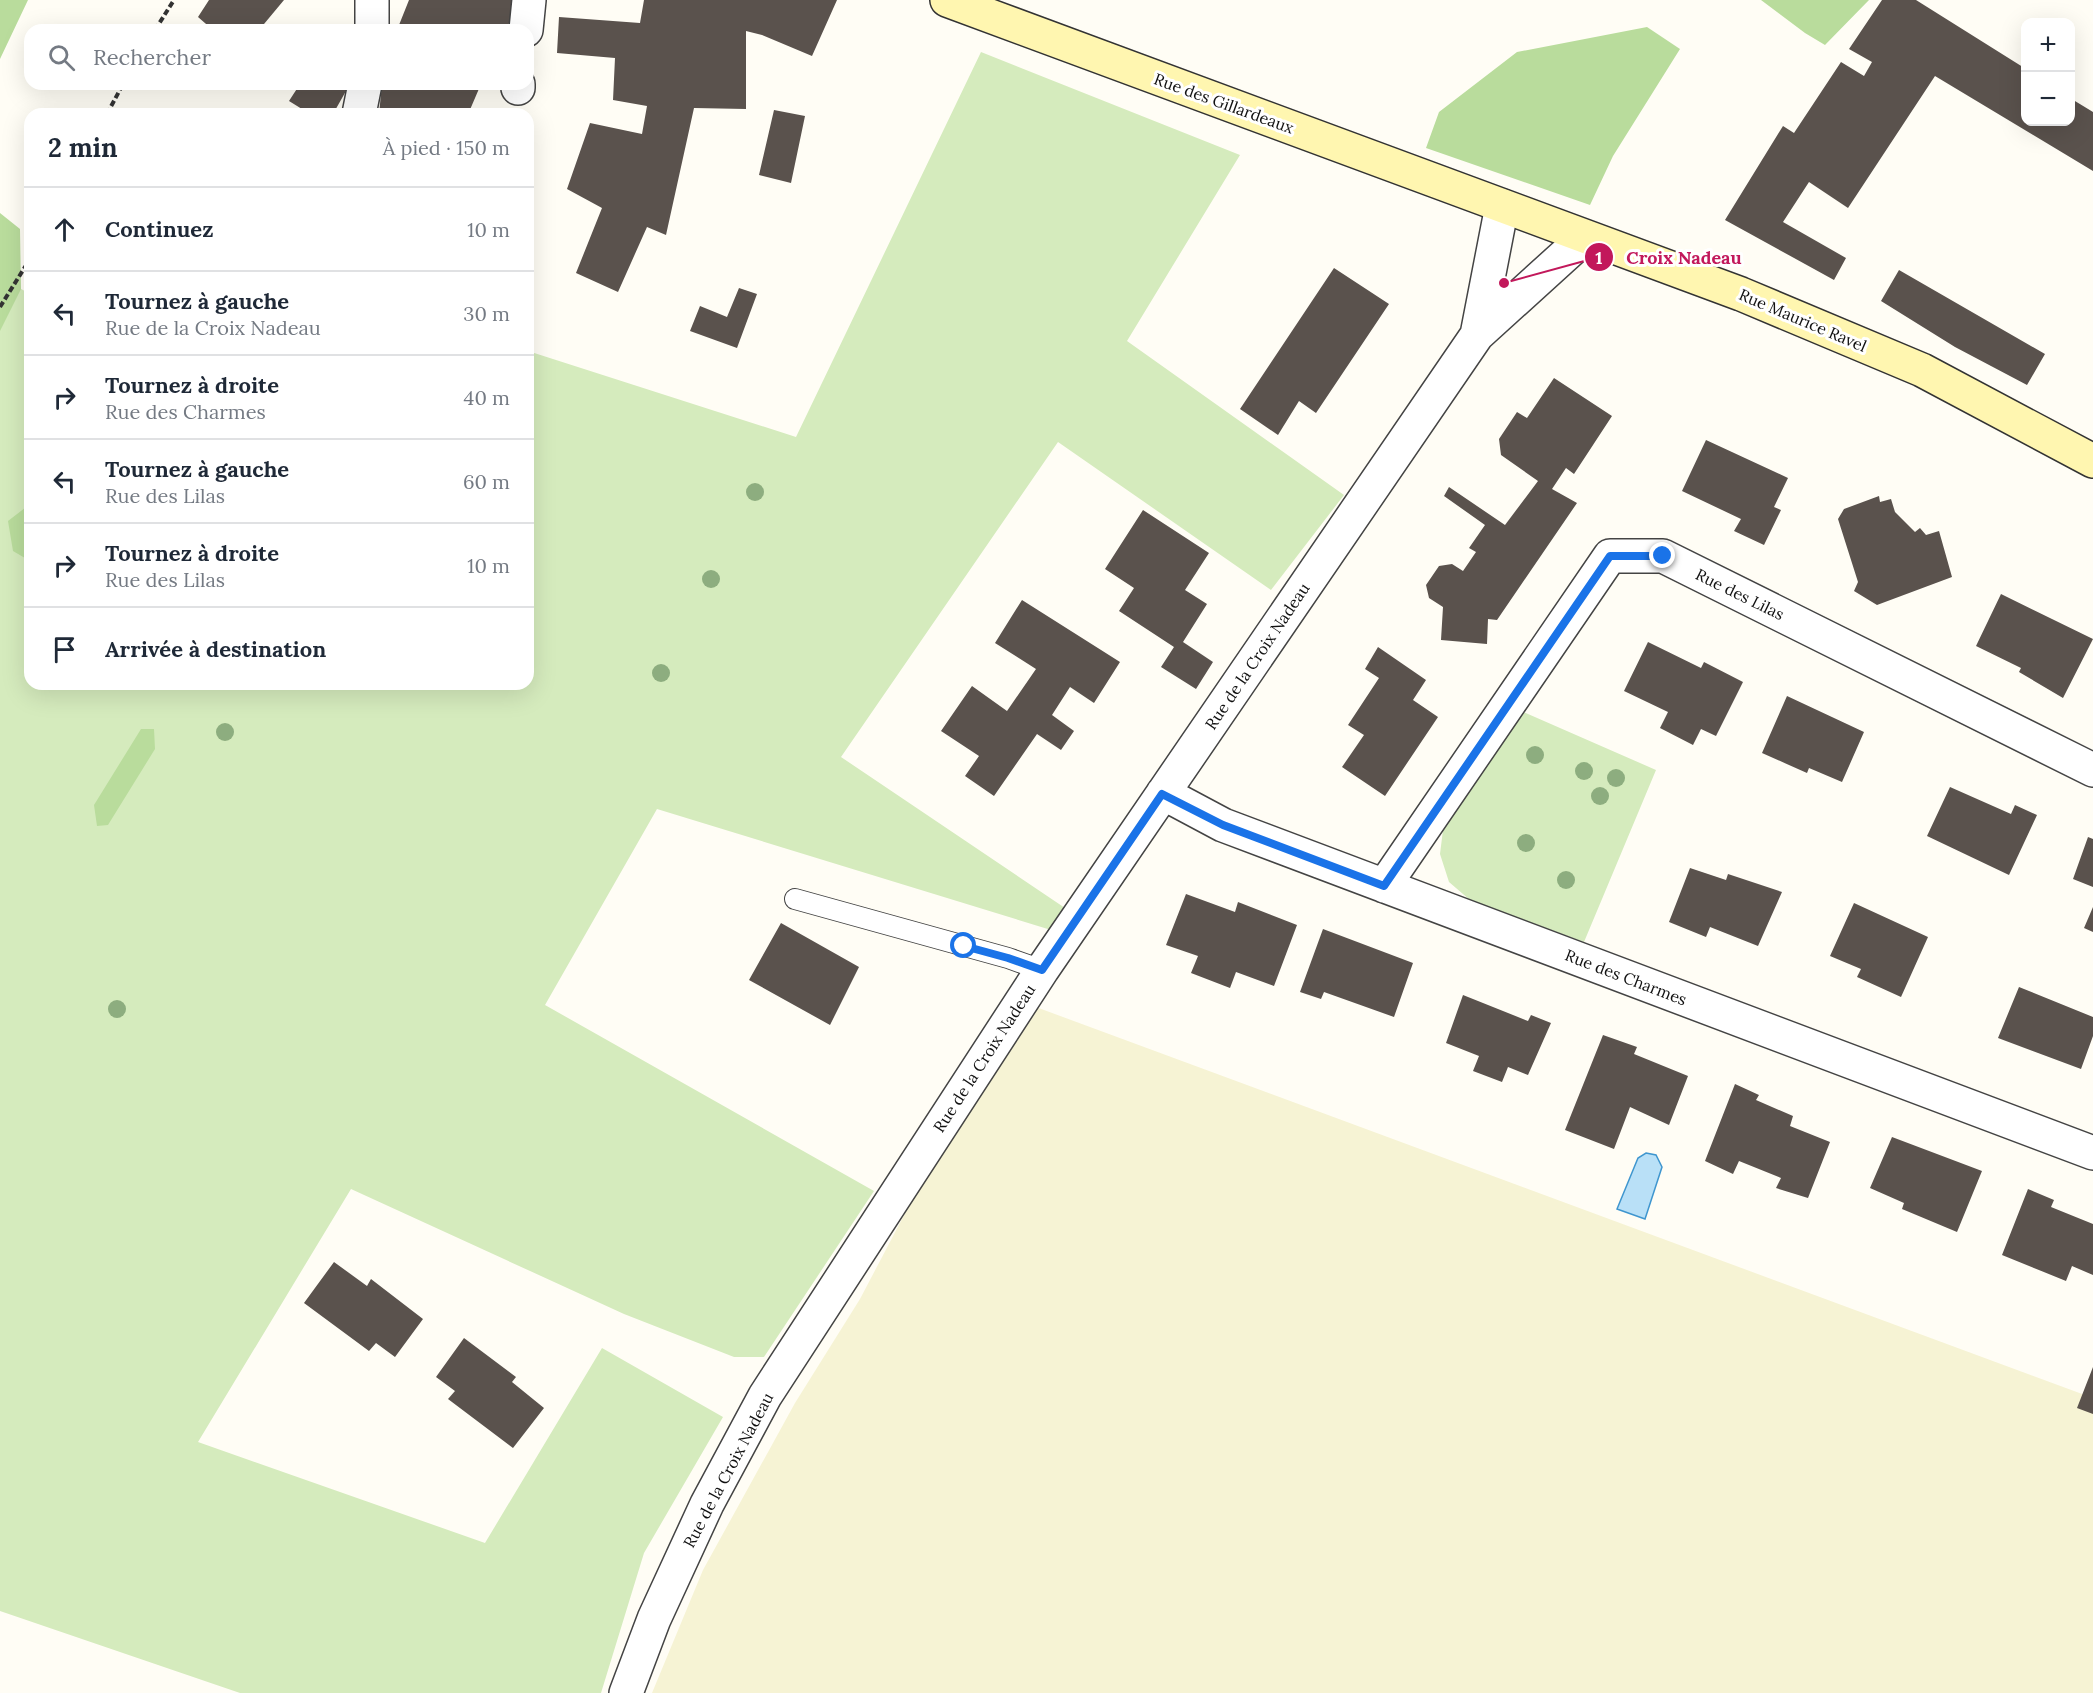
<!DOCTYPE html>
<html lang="fr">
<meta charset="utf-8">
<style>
:root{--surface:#fff;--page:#f6f6f7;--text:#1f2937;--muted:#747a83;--line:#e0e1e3}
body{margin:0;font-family:Lora,serif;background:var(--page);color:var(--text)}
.controls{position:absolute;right:18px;top:18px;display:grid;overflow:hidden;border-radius:12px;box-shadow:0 6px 24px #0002}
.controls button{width:54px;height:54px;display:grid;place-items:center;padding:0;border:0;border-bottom:2px solid var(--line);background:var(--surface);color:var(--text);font:30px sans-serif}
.stop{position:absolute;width:18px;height:18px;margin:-14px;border:4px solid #1a73e8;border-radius:50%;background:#fff}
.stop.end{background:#1a73e8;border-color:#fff;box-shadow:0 2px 6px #0008}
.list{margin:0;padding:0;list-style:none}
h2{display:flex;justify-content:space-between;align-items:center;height:78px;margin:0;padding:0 24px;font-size:26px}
h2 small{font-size:20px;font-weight:400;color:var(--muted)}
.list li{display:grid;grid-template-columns:39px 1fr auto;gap:18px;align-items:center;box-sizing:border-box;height:84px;padding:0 24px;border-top:2px solid var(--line)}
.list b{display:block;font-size:22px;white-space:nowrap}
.list p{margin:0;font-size:20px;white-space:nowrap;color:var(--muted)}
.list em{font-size:20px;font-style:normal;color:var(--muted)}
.icon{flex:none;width:33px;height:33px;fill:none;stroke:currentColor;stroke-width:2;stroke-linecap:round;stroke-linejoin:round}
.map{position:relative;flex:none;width:2093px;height:1693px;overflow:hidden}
.search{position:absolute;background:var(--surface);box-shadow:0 6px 24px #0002;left:24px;top:24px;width:510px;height:66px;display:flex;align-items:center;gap:15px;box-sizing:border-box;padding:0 21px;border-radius:18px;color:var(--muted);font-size:22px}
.panel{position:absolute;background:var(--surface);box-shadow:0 6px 24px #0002;left:24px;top:108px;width:510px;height:582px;border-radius:18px}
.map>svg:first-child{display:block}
</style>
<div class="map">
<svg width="2093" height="1693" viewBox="0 0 2093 1693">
<rect width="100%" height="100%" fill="#fffdf5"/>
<path fill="#f6f3d4" d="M1017,1000L2093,1398V1693H652L703,1570L795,1403L860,1299Z"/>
<path fill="#d5ebbd" d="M981,52L1240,155L1127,341L1344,495L1271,590L1058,442L841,757L1065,908L1051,930L657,809L545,1005L874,1191L764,1357H734L624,1314L351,1189L198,1442L485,1543L602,1348L723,1417L644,1553L601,1693H240L0,1611V277L30,294V684H528V351L796,437Z
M1519,710L1656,770L1584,942L1470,900L1449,882L1440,854L1443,830Z"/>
<path fill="#b9dc9c" d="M0,0H28L0,59Z
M1761,0H1869L1825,45L1805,33Z
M1647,27L1680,49L1613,156L1590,205L1426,148L1439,112L1517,52Z
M0,213L20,229L21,289L0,331Z
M30,504V561L13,551L8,521Z
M141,729H154L155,749L108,825L97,826L94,805Z"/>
<path fill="#b9e0f7" stroke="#3f96cf" stroke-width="1.5" d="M1646,1153L1656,1155L1662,1167L1645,1219L1617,1209L1638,1158Z"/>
<path fill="#5a524d" d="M209,0H284L259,30H213L198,17Z
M409,0H511L518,3L506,30H397Z
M644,0H837L812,56L762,35L746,31V109L694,108L666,235L647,227L618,292L576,273L602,208L567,189L590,123L642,134L647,106L613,100L615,58L557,53L559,17L640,23Z
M1882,0H1916L2026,69V122H2070V98L2093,112V171L1935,76L1848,208L1809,182L1783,222L1846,258L1834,280L1725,220L1783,126L1794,133L1841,62L1864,76L1872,62L1849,49Z
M300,84H356L354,96L346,91L333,114H310L289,101Z
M382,84H481L469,112L475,114H379Z
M774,110L805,116L791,183L759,175Z
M1334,268L1389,304L1316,413L1299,401L1278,435L1240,409Z
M1899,270L2045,354L2027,385L1955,347L1881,301Z
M739,288L757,294L737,348L690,331L700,306L727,317Z
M1554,378L1612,416L1574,474L1566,468L1552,489L1577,503L1497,620L1488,619L1487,644L1441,640L1443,607L1429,598L1426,585L1439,566L1452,564L1463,571L1476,552L1469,548L1485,525L1444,496L1449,487L1505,525L1538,481L1501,455L1499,439L1517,412L1527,418Z
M1706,440L1788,478L1774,507L1781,510L1764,545L1734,531L1741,519L1682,491Z
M1879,496L1880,502L1891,499L1895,512L1915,532L1920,528L1926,535L1939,531L1952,577L1877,605L1854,591L1858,582L1838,519L1844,509Z
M1143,510L1209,553L1185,590L1207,604L1183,642L1213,662L1196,689L1161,667L1174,647L1119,611L1134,588L1105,569Z
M2001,594L2093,639L2063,698L2019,672L2021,668L1976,646Z
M1022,600L1120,662L1094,703L1070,687L1052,715L1074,731L1061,750L1037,734L994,796L965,776L979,756L941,731L972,686L1007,711L1036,669L995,643Z
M1648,642L1701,668L1704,662L1743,682L1716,736L1701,729L1693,745L1660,728L1668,712L1624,691Z
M1378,647L1426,680L1413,700L1438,717L1385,796L1342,767L1364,735L1348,725L1379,678L1365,669Z
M1787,696L1864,732L1842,782L1809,768L1807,773L1762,753Z
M1950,787L2011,814L2015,805L2037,815L2009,875L1927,836Z
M2088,837L2093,839V887L2073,879Z
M1690,868L1726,880L1728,874L1782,892L1758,946L1710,927L1706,937L1669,922Z
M1186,894L1235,912L1238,902L1297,925L1274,986L1236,972L1230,988L1191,973L1198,956L1166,945Z
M1854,903L1928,937L1901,997L1857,977L1861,969L1830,956Z
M2093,907V932L2084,928Z
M781,923L859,967L830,1025L749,980Z
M1323,929L1413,963L1394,1017L1324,992L1321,999L1300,992Z
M2019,987L2093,1017V1036L2081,1069L1998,1038Z
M1463,995L1528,1021L1531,1015L1551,1023L1528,1075L1508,1067L1502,1082L1473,1071L1479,1056L1446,1043Z
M1603,1035L1637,1047L1634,1054L1688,1076L1669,1125L1630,1107L1614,1149L1565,1130Z
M1735,1084L1759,1095L1756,1100L1793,1116L1790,1126L1830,1142L1808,1198L1776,1188L1781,1178L1739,1161L1733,1174L1705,1161Z
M1892,1137L1982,1171L1957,1232L1902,1209L1904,1203L1870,1188Z
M2028,1189L2054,1200L2051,1207L2093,1224V1275L2072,1266L2066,1281L2002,1255Z
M334,1262L367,1286L371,1279L423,1319L395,1357L376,1343L369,1351L304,1303Z
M464,1338L516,1377L512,1382L544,1408L513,1448L448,1399L455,1391L436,1377Z
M2093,1367V1414L2077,1408Z"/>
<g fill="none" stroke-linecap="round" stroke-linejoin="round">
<defs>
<path id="lane" d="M795,899L1008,958L1042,970"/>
<path id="street" d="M372,30V0
M526,30L529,0
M518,88V84
M359,114L365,84
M1502,206L1477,335L1585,237
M1163,793L1223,825L2093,1153
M1384,886L1610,556H1663L2093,770
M626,1693L654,1619L707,1504L765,1396L1042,970L1477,335"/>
<path id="secondary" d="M947,0L1741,294L1922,370L2093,461"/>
</defs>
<use href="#lane" stroke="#444" stroke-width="22"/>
<use href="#street" stroke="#444" stroke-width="36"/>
<use href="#secondary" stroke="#333" stroke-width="36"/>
<path stroke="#333" stroke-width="4" stroke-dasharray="6 3" stroke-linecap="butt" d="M155,30L174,0
M107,114L123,84
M0,307L30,259"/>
<use href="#lane" stroke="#fff" stroke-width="20"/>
<use href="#street" stroke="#fff" stroke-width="33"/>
<use href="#secondary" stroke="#fff6b0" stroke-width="33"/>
</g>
<g fill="#8dad7f">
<circle cx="755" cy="492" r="9"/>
<circle cx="711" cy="579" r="9"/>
<circle cx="661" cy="673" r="9"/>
<circle cx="225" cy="732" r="9"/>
<circle cx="1535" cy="755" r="9"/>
<circle cx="1584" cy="771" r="9"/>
<circle cx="1616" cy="778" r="9"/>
<circle cx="1600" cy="796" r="9"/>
<circle cx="1526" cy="843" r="9"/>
<circle cx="1566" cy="880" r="9"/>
<circle cx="117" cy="1009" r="9"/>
</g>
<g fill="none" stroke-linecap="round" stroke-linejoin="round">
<path stroke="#1a73e8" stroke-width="8" d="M964,946L1008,958L1042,970L1162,794L1223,825L1384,886L1610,556H1663"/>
</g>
<g text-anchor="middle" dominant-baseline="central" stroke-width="6" stroke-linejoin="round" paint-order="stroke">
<g font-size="16" fill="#111" stroke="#fff">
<text transform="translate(1224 103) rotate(20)">Rue des Gillardeaux</text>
<text transform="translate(1803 320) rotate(23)">Rue Maurice Ravel</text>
<text transform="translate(1740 594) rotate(26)">Rue des Lilas</text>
<text transform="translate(1257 656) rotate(-56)">Rue de la Croix Nadeau</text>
<text transform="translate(1626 977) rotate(21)">Rue des Charmes</text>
<text transform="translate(984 1058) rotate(-57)">Rue de la Croix Nadeau</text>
<text transform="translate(728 1470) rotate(-62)">Rue de la Croix Nadeau</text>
</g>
</g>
<path fill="none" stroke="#c2185b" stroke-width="2" d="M1504 283L1599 257"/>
<g fill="#c2185b" stroke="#fff" stroke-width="2">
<circle cx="1504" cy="283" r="6"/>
<circle cx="1599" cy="257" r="15"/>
</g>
<g font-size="18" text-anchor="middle" font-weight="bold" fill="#fff">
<text x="1599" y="264">1</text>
</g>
<g font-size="18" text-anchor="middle" font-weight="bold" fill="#c2185b" stroke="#fff" stroke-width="6" stroke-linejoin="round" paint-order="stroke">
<text x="1684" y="264">Croix Nadeau</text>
</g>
</svg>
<div class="controls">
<button>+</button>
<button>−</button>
</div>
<div class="stop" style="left:964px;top:946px"></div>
<div class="stop end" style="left:1663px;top:556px"></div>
<div class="search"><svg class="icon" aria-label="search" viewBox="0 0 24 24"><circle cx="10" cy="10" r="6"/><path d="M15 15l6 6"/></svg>Rechercher</div>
<section class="panel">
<h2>2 min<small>À pied · 150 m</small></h2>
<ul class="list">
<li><svg class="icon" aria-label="ahead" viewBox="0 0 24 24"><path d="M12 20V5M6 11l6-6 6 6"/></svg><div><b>Continuez</b></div><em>10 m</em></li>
<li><svg class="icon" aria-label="left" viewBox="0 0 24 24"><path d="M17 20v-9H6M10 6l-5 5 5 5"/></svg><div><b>Tournez à gauche</b><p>Rue de la Croix Nadeau</p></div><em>30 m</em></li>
<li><svg class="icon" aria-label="right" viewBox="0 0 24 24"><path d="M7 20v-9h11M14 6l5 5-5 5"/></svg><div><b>Tournez à droite</b><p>Rue des Charmes</p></div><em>40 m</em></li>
<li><svg class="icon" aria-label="left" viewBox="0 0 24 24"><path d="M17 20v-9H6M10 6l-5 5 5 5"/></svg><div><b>Tournez à gauche</b><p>Rue des Lilas</p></div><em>60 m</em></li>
<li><svg class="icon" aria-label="right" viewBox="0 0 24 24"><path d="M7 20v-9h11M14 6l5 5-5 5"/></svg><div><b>Tournez à droite</b><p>Rue des Lilas</p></div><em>10 m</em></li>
<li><svg class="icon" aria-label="arrive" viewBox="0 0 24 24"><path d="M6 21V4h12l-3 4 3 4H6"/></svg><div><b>Arrivée à destination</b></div></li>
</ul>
</section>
</div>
